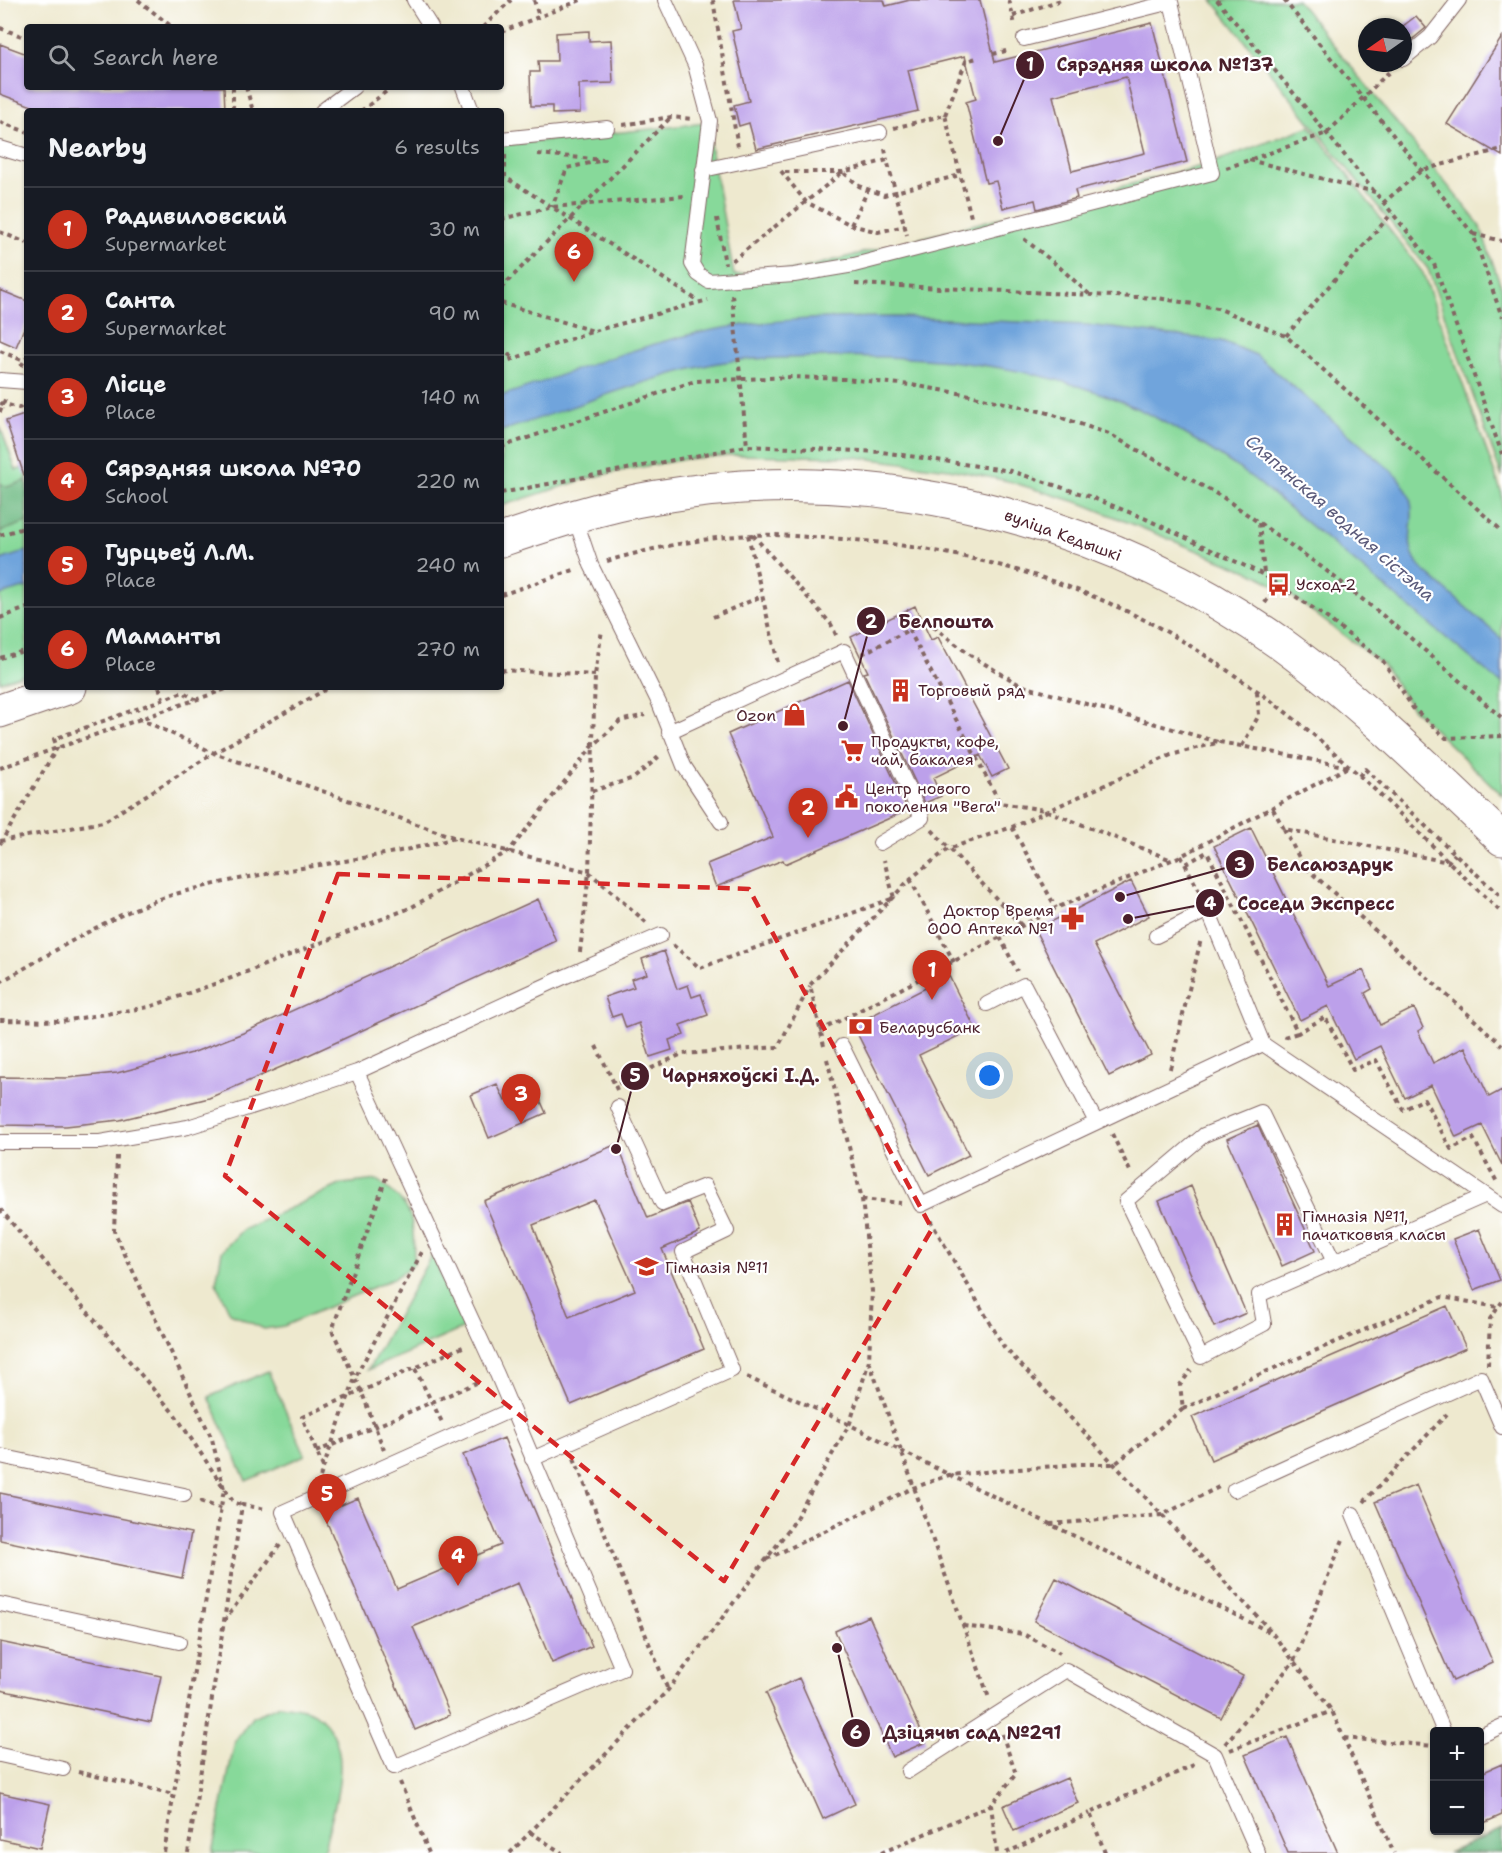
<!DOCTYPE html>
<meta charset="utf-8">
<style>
:root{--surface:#171b24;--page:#242831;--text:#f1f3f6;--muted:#9ea1a6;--line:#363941;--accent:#c8321e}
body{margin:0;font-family:"Shantell Sans",sans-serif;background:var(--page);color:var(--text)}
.controls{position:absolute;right:18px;bottom:18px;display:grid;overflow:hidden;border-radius:6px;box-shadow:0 2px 4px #0004}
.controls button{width:54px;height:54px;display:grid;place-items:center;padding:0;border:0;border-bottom:2px solid var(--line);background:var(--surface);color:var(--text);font:30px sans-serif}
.compass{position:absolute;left:1358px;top:18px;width:54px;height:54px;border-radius:50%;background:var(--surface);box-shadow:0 2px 4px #0004;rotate:256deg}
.you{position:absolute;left:990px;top:1076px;width:21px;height:21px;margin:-15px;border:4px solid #fff;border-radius:50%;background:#1a73e8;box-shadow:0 0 0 9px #1a73e833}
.badge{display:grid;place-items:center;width:39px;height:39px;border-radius:50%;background:var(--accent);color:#fff;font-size:20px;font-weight:700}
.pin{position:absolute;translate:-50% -50px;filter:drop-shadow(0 2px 3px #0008)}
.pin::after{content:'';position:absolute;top:32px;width:21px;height:18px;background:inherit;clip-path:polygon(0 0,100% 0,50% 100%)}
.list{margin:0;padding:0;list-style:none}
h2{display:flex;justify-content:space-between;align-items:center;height:78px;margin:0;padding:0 24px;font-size:26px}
h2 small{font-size:20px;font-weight:400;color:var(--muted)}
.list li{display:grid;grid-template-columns:39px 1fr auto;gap:18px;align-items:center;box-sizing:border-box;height:84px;padding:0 24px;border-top:2px solid var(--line)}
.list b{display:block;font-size:22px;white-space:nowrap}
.list p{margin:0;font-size:20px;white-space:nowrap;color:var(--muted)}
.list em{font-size:20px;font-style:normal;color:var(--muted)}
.icon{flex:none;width:33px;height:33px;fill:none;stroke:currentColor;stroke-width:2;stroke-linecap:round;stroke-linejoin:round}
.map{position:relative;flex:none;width:1502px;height:1853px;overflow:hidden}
.search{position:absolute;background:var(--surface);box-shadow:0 2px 4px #0004;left:24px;top:24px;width:480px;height:66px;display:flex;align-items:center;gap:15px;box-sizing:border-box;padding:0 21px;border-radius:6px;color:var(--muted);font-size:22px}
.panel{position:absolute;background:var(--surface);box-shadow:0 2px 4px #0004;left:24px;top:108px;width:480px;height:582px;border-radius:6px}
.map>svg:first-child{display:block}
</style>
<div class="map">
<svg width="1502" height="1853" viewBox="0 0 1502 1853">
<rect width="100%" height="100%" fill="#fff"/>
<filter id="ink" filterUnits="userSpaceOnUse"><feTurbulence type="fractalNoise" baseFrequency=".0167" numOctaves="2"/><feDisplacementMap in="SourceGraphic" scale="12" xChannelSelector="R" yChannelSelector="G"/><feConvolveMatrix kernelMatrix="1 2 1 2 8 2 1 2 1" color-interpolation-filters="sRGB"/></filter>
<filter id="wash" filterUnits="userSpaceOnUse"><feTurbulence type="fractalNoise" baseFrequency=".008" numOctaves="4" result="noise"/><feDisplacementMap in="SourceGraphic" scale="24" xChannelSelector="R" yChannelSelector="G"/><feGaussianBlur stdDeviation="1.35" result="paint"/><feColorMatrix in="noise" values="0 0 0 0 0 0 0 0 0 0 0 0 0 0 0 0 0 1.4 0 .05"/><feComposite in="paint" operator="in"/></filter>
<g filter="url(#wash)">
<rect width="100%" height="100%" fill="#eee9cf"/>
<path fill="#87d99a" stroke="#687c62" stroke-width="1.5" d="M1212,0H1297L1479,224L1502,289V477L1428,269Z
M706,123L734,275L796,270L1209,164L1310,126L1423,273L1502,494V795L1412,708L1383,665L1289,594L1257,575L1083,504L1008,481L949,469L855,457L733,455L686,459L625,470L589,478L501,506V145Z
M0,426L16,470L27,467V673L0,682Z
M377,1180C416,1208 413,1218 414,1264L395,1278L284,1326L264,1329L230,1313L216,1283L222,1251L242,1230L342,1184Z
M432,1254L464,1328L368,1370Z
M268,1371L305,1455L246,1481L209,1397Z
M280,1705C291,1707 308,1708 316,1714C360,1746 332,1810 323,1853H212L235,1741L252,1717Z"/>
<path fill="#6db982" stroke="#5c6c56" stroke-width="1.5" d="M27,480V522L0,532V483L7,487Z
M1502,1829V1853H1448Z"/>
<path fill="#6fa4dc" stroke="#5c6284" stroke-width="1.5" d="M898,317L1087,325L1222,341L1256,355L1395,474C1401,481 1407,489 1410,498C1418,526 1400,541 1421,568L1502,639V684L1254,479C1213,450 1171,423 1125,403C1035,364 919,354 822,357C783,358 742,357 704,366C637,381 567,410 501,431V396C564,375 628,349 693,334C759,319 830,317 898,317Z
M27,551V587L0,595V560Z"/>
<g id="blocks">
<path fill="#bca0ea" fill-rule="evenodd" d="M734,0H884L886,6L910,0H980L995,62L1152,23L1187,162L1075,190L1077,198L1037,209L1035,200L1003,208L996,181L986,183L966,102L976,99L965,56L908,70L918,111L756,149L749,123L739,126L734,105L749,101L732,31L741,29ZM1126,77L1145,153L1072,171L1053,96Z
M1416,16L1426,28L1403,47V26Z
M589,31V41L611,40L613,83L579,84L580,113L552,114V106H531L530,72H539L538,61H557L556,33Z
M1502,37V156L1447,124Z
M0,44L27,54V87H224L225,111H45L0,94Z
M0,290L27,301V321L16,347L0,340Z
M27,414V475H24L6,421Z
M915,606L931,640L938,637L1008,769L992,777L980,755L933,778L941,796L925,803L864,673L868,672L851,637Z
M848,680L908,810L785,864L783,860L716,887L707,864L773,837L728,734Z
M1251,828L1329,986L1363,970L1372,989L1365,993L1380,1025L1414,1008L1423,1028L1418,1031L1433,1063L1465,1047L1489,1097L1502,1090V1165L1482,1125L1456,1137L1431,1085L1405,1098L1380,1046L1354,1059L1328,1006L1300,1020L1214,846Z
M1131,881L1149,916L1094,944L1151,1055L1109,1076L1035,930Z
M538,899L556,941L302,1058L209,1098L120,1120L66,1126L0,1125V1077L67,1078L117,1073L192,1053L243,1033Z
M664,951L677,989L688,985L692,997L701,994L708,1015L680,1025L684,1035L669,1040L672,1050L650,1057L639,1023L626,1028L621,1014L612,1017L605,997L634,987L631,979L647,974L642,959Z
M949,976L975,1028L919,1055L969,1155L929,1175L853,1025Z
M497,1084L505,1101L535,1088L546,1113L489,1138L471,1095Z
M1258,1125L1315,1251L1282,1266L1227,1139Z
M617,1144L648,1218L688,1202L700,1232L662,1249L704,1349L571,1405L484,1201ZM595,1200L635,1290L569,1317L533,1225Z
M1191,1186L1246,1313L1214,1327L1159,1201Z
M1479,1229L1500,1280L1474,1290L1453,1239Z
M1447,1306L1466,1348L1211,1460L1192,1417Z
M504,1438L592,1646L552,1663L518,1583L413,1627L450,1715L415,1730L323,1513L358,1498L397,1589L501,1545L463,1455Z
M1416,1485L1493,1663L1453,1681L1375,1502Z
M0,1493L191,1533L182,1578L0,1540Z
M1056,1578L1243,1676L1221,1718L1034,1621Z
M869,1616L926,1742L892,1757L835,1631Z
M0,1642L161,1676L151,1722L0,1690Z
M799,1678L855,1804L823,1819L766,1693Z
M1287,1737L1338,1853H1288L1275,1823L1245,1755Z
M1502,1764V1815L1479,1825V1774Z
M1067,1778L1078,1803L1014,1831L1003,1806Z
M0,1793L50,1804L40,1848L0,1839Z"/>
</g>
</g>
<g filter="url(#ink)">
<use href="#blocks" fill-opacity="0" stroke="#836664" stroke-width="1.5"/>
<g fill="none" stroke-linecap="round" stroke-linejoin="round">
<defs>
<path id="lane" d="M414,0L431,27
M665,0L695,65L710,121L692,264L698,274L708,281L794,275L854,265L1212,173L1171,2L1024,39
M1403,59L1430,37L1459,0
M463,87L472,111
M322,111L354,87
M501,139L607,128
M0,148L27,156
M703,170L880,132
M0,380L27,382
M574,515L591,565L659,703L684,766L721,822
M669,732L844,651L922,818L880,843
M1156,936L1208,910L1263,1044L1502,1206
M987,1004L1024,985L1096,1122
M842,1046L921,1205L1263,1044
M357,1072L497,1374L622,1669L394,1767L283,1512L511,1410
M0,1142H100L188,1127L273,1100L357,1072L564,977L661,935
M1334,1262L1261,1112L1204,1135L1126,1201L1201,1357L1264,1324L1259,1295L1486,1195
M0,1456L184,1495
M532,1459L732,1370L683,1252L727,1231L705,1186L662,1203L618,1107
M1234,1490L1481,1378L1502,1427
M1353,1514L1444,1732
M0,1604L179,1642
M1480,1736L1502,1726
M0,1755L63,1769
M908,1771L1066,1670L1215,1755L1258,1853"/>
<path id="secondary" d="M501,540C552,523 603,506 657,497C874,459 1106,518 1284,646C1362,703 1431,772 1502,839
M0,711L70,687"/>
</defs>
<use href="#lane" stroke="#836664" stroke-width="16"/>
<use href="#secondary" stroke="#836664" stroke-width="35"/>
<path stroke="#836664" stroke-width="4" stroke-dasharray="4.5 4.5" stroke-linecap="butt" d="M138,0L172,27
M534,0L539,17
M713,0L738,147
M1009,0L1015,25
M1217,0L1434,264L1502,454
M1284,0L1473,234L1502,317
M1013,16L1061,0
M483,27L511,0
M0,28L27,38
M501,32L581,0
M993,54L1010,50
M233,87V111
M246,87L253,111
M361,111L392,87
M945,115L966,61L977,58
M0,122L27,132
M623,125L671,117L693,119
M894,128L945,115L971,217
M885,149L887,160
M538,154L604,160L567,168L552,207
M505,155V177L697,300
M1249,160L1375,192
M1226,168L1327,133L1391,70
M781,171L806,202L851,225L878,232L905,226
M785,172H843L887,160L907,235
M1383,203L1422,170L1502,149
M717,218L725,264
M501,219L552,207L685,196
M851,225L868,190
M0,232L27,243
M1473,234L1502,241
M1024,239L1057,265L1089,294
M732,261L843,172L859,186L884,195L960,175
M855,284L1158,298L1217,308L1286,336L1502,531
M501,288L671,117
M732,295L747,446
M501,303L593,331
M1286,336L1392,213
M501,348L513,358
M0,351L24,361
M501,363L594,331L708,300
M21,366L27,357
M0,403L19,408L27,405
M0,412L6,397
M501,447L695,381L792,377L844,379L912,385L970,395L1048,413L1109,434L1224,498L1323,568L1406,634L1502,718
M501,493L747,446L882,452L1011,471L1088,496L1144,518L1264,575L1323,615L1383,661L1413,708L1446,738L1502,736
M1259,523L1264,574
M0,535L27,527
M748,535L778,663
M753,535L831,624L837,637
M607,561C652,548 706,537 753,535C771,534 791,536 809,537C935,542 1070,574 1179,639C1206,655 1231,673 1256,690C1346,754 1422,838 1502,913
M501,595L574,570
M1265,603L1278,584
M713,617L762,596
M0,618L27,608
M909,630L1000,803L1045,810L1169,859
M862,654L926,621L970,655L1020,685L1218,742
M0,658L27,650
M501,670L595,675
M159,687L163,698
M138,718L214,753L456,838L589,872L647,923
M1242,746L1259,715L1257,692
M0,768L232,687
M1359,776L1365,769L1502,898
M592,791L634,778L662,754
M1273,809L1284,829L1448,862L1455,854
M1012,827L1056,908
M1284,829L1303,865L1502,1045
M932,830L1022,926
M0,841L103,822L214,753L330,687
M0,844L57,748L54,739L183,692L195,699
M1181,856L1201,895
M1186,864L1207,852L1298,1033L1325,1017L1353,1070L1376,1060L1403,1110L1424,1099L1451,1149L1473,1138L1497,1182
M910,879L954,962
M1000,937L1017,971
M673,945L700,968L894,898L884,860
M580,952L589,872L595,675L602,630
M0,982C57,951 115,911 179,893C270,868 364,863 455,838
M0,1020L62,1021L149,1007L226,980L410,908L509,851L593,746L620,721L645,715
M820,1031L1056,908L1181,856L1348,767
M1284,1037L1298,1033
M596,1046L615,1085
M824,1046L810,985L910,879L948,849L1012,827L1171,755L1220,742L1349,767
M1170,1069L1201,939
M617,1090L615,1085L682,1054L778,1047L810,986
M1112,1134L1131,1173
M117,1156L114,1231L212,1439L224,1489L164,1853
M862,1199L901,1203
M0,1209L176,1416L234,1503L242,1505
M930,1220L1004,1347L1270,1630
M869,1361L989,1698
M1488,1365L1490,1319L1502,1302
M415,1369L443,1424
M747,1377C798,1401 849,1423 899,1450L1272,1633L1332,1711L1394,1853
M1183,1409L1225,1389L1442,1297L1497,1307
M384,1450L362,1393L332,1330L386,1178
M316,1452L481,1381
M574,1458L668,1690
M323,1467L302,1417L465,1346
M320,1477L355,1378L422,1252
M200,1501L222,1509
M1364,1502L1447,1414
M1050,1524L1162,1515L1219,1487
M767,1559L913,1488L949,1475L1078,1464H1115L1183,1409L1180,1385L1191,1370
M224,1621L280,1545
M963,1626L1023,1634L1060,1653
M1344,1738L1434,1746
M1225,1744L1294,1661L1344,1537
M1230,1750L1332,1711
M78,1772L174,1794
M400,1782L429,1853
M530,1832L562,1853
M188,1853L242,1505L267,1509
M510,1853L668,1690L792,1525L850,1423L869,1361L872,1291L862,1199L827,1059
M881,1853L991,1805
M997,1853L991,1805L1016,1774L1001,1731
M1006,1853L1090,1813
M1105,1853L1090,1813L1198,1763"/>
<use href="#lane" stroke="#fff" stroke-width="14"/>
<use href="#secondary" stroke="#fff" stroke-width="33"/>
</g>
</g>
<path fill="none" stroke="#d62828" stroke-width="4.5" stroke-dasharray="12 8" stroke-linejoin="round" d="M338,874L749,889L932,1229L724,1581L225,1176Z"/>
<defs>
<symbol id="bus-bare" viewBox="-9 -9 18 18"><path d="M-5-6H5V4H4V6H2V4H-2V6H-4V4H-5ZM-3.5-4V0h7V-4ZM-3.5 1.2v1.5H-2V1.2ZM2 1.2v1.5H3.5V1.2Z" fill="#c8321e" stroke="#fff" stroke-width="2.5" paint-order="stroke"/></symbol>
<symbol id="building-bare" viewBox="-9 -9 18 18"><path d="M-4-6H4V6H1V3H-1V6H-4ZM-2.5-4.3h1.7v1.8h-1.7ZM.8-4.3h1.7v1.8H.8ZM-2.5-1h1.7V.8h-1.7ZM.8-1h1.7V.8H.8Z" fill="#c8321e" stroke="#fff" stroke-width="2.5" paint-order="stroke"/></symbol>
<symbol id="shop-bare" viewBox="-9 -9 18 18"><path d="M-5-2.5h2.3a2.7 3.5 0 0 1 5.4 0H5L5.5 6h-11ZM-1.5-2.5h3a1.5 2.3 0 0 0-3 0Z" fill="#c8321e" stroke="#fff" stroke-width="2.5" paint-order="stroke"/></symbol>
<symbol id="supermarket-bare" viewBox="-9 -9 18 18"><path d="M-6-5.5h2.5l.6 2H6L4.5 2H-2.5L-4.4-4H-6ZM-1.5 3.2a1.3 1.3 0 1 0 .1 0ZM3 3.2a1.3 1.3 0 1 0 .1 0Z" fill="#c8321e" stroke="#fff" stroke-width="2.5" paint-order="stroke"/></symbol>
<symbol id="civic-bare" viewBox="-9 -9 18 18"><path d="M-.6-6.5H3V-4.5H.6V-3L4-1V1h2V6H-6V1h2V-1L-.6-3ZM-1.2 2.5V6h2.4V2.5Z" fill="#c8321e" stroke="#fff" stroke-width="2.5" paint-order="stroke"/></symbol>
<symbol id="pharmacy-bare" viewBox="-9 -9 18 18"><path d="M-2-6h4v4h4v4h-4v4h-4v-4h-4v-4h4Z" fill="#c8321e" stroke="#fff" stroke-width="2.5" paint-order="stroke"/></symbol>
<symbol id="bank-bare" viewBox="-9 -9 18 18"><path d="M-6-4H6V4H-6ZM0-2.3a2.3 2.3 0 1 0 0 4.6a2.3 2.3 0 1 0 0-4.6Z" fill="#c8321e" stroke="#fff" stroke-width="2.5" paint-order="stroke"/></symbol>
<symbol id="school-bare" viewBox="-9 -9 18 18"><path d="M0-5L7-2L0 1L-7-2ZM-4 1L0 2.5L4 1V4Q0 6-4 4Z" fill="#c8321e" stroke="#fff" stroke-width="2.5" paint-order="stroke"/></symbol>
</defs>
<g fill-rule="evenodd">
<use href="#bus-bare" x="1262" y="568" width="33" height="33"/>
<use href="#building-bare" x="884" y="674" width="33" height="33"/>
<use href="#shop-bare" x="778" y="698" width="33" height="33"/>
<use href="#supermarket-bare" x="836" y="734" width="33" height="33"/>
<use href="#civic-bare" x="830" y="780" width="33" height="33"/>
<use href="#pharmacy-bare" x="1056" y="902" width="33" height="33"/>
<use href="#bank-bare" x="844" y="1010" width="33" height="33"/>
<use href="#building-bare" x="1268" y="1208" width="33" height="33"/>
<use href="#school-bare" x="630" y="1250" width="33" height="33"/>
</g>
<g text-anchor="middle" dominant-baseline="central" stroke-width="4.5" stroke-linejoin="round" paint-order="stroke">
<g font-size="16" fill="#4a1f2b" stroke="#fff">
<text transform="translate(1063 535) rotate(20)">вуліца Кедышкі</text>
</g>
<g font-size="16" fill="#4a1f2b" stroke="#fff" text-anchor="start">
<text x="1296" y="584">Усход-2</text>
<text x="918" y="690">Торговый ряд</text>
<text x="776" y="715" text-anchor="end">Ozon</text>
<text x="871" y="741">Продукты, кофе,<tspan x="871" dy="18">чай, бакалея</tspan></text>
<text x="865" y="788">Центр нового<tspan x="865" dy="18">поколения "Вега"</tspan></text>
<text x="1054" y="910" text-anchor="end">Доктор Время<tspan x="1054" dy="18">ООО Аптека №1</tspan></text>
<text x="879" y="1027">Беларусбанк</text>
<text x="1302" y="1216">Гімназія №11,<tspan x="1302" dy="18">пачатковыя класы</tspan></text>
<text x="665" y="1267">Гімназія №11</text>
</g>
<g font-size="18" font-style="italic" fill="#5b5b7b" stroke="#fff">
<text transform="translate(1340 518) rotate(41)">Сляпянская водная сістэма</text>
</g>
</g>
<path fill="none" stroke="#4a1f2b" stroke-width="2" d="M998 141L1030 65M843 726L871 621M1120 897L1240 864M1128 919L1210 903M616 1149L635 1076M837 1648L856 1733"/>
<g fill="#4a1f2b" stroke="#fff" stroke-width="2">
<circle cx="998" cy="141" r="6"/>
<circle cx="843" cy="726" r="6"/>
<circle cx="1120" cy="897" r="6"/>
<circle cx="1128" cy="919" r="6"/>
<circle cx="616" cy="1149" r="6"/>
<circle cx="837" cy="1648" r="6"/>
<circle cx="1030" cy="65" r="15"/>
<circle cx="871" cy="621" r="15"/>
<circle cx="1240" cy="864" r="15"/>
<circle cx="1210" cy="903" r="15"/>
<circle cx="635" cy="1076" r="15"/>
<circle cx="856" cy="1733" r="15"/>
</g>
<g font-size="18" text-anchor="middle" font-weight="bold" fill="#fff">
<text x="1030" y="71">1</text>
<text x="871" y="628">2</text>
<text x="1240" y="871">3</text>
<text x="1210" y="910">4</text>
<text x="635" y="1082">5</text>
<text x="856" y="1739">6</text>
</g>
<g font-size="18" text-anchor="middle" font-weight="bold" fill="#4a1f2b" stroke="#fff" stroke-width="4.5" stroke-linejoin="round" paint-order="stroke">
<text x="1165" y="71">Сярэдняя школа №137</text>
<text x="946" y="628">Белпошта</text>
<text x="1330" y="871">Белсаюздрук</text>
<text x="1316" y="910">Соседи Экспресс</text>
<text x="741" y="1082">Чарняхоўскі І.Д.</text>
<text x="972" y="1739">Дзіцячы сад №291</text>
</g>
</svg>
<div class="controls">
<button>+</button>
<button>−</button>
</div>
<svg class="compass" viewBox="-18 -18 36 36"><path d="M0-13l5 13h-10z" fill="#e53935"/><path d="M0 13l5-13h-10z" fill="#9ea1a6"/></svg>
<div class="you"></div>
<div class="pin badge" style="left:932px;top:1000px">1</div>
<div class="pin badge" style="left:808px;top:838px">2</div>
<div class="pin badge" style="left:521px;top:1124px">3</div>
<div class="pin badge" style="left:458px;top:1586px">4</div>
<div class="pin badge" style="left:327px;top:1524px">5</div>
<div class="pin badge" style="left:574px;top:282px">6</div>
<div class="search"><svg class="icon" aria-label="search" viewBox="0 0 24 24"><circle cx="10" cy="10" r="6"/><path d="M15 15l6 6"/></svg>Search here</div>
<section class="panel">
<h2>Nearby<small>6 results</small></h2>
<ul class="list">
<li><span class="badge">1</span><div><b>Радивиловский</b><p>Supermarket</p></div><em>30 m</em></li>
<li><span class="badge">2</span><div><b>Санта</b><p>Supermarket</p></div><em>90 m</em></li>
<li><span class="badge">3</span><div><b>Лісце</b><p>Place</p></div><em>140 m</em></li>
<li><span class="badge">4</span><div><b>Сярэдняя школа №70</b><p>School</p></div><em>220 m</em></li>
<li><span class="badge">5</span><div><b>Гурцьеў Л.М.</b><p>Place</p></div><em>240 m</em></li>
<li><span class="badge">6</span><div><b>Маманты</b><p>Place</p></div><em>270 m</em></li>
</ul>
</section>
</div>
